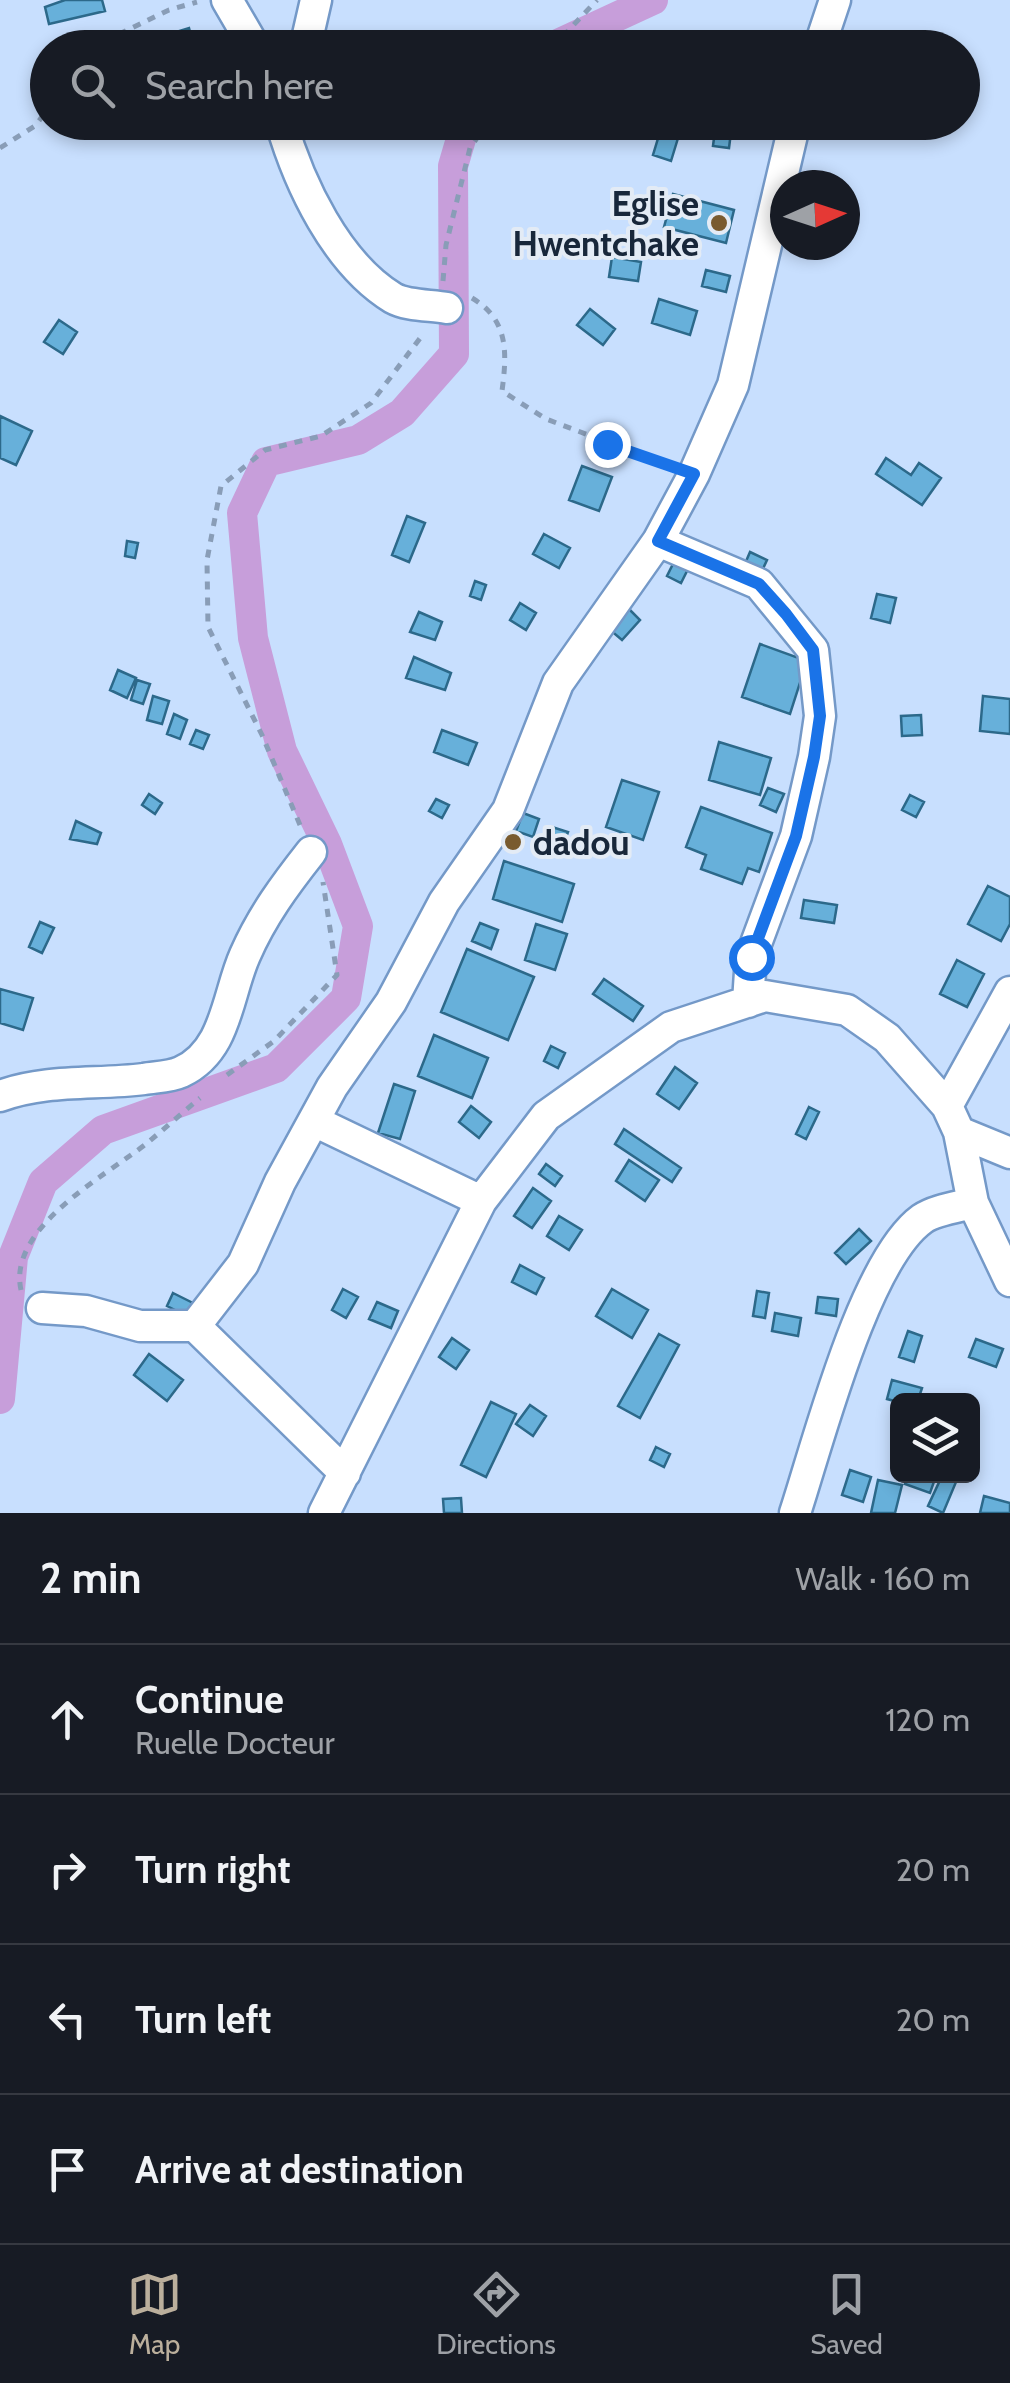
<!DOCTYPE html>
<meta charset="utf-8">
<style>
:root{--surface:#171b24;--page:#242831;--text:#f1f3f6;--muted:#9ea1a6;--line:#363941;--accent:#bbaf9c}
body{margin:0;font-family:Cabin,sans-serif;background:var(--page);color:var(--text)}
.controls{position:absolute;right:30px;bottom:30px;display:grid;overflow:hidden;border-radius:15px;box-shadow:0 5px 15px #0003}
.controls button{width:90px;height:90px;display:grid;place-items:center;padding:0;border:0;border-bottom:2px solid var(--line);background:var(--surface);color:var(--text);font:50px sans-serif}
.compass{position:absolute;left:770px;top:170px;width:90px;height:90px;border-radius:50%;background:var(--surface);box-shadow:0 5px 15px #0003;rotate:87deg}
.stop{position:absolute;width:30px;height:30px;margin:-22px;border:8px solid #1a73e8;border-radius:50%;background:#fff}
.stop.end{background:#1a73e8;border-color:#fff;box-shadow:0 2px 10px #0008}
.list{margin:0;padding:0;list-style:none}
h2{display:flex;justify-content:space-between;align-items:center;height:130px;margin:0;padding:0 40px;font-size:42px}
h2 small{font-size:32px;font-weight:400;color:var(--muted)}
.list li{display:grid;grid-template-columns:65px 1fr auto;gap:30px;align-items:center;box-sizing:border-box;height:150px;padding:0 40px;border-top:2px solid var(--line)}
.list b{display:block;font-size:38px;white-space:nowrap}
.list p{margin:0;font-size:32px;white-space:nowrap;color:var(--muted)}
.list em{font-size:32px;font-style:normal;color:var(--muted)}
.icon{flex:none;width:55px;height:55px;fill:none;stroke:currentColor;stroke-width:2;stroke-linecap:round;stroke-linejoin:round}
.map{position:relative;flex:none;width:1010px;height:1513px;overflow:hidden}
.search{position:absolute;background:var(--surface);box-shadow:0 5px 15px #0003;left:30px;right:30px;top:30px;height:110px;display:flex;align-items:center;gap:25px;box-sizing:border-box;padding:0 35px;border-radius:55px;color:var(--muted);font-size:38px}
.sheet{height:730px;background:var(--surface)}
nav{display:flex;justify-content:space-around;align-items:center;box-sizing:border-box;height:140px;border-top:2px solid var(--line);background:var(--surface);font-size:28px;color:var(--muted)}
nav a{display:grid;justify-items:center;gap:5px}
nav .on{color:var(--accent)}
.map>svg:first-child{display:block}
</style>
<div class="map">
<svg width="1010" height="1513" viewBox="0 0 1010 1513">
<rect width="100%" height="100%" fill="#c8dffe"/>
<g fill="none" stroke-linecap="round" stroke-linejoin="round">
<path stroke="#c79eda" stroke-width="30" d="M549,48L653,0
M0,1399L13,1257L43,1182L103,1130L276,1068L346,998L358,926L327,844L282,751L253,638L242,513L266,462L358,440L402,413L454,354L453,166L466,122"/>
</g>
<path fill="#67b0da" stroke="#2c698a" stroke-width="2.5" d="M65,0H102L105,11L49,24L45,7Z
M189,28L194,48H170L166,35Z
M663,122L682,125L671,161L653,155Z
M715,130L731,132L729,148L713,146Z
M673,194L734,210L726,243L664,227Z
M612,257L641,262L638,281L609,277Z
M706,270L730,276L726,292L702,286Z
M659,299L697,311L690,335L652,323Z
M590,309L615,329L603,345L577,325Z
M59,320L77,332L63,354L44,342Z
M0,416L32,431L16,465L0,458Z
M886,458L911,475L919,463L941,478L922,505L876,474Z
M582,466L612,477L599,511L569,500Z
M407,516L425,523L409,562L392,555Z
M544,534L570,548L559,568L533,554Z
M127,541L138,543L135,558L125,556Z
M750,552L767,560L761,573L744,566Z
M674,562L688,569L681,583L667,576Z
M475,581L486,585L481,600L470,596Z
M877,594L896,598L890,623L871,618Z
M520,603L536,613L526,630L510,620Z
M628,608L640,620L622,640L609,629Z
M419,612L442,622L435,640L410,632Z
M760,644L807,661L790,714L742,697Z
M414,657L451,673L445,690L406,678Z
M118,670L136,678L127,698L110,690Z
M137,680L150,684L143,704L131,700Z
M153,696L169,701L162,724L147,720Z
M983,696L1010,699V734L980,731Z
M174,714L187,720L180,739L167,734Z
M921,715L922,735L902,736L901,716Z
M196,730L209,735L203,749L190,744Z
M442,730L477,743L468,765L434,752Z
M719,742L771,758L760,795L709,780Z
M622,780L659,792L643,840L606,827Z
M768,788L784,794L776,812L760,805Z
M149,794L162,803L155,814L142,805Z
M910,795L924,802L916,817L902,810Z
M436,799L449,805L442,818L429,811Z
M701,807L772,833L759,872L748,868L742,884L701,869L706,855L686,847Z
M523,813L539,819L533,837L516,831Z
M76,821L101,833L97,844L70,839Z
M552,827L568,832L559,857L543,852Z
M504,861L574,884L562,922L493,899Z
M988,886L1010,897V924L1001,941L968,924Z
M804,900L837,905L834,923L801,918Z
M40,922L54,928L42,953L29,947Z
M480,923L498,930L491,949L472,941Z
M536,924L567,934L555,970L525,960Z
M467,949L534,977L508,1040L441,1012Z
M957,960L984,974L967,1007L940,994Z
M604,979L643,1006L633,1021L593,994Z
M0,989L33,998L23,1030L0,1023Z
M434,1035L488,1058L472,1098L418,1076Z
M551,1046L565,1053L558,1068L544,1061Z
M675,1067L697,1083L679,1109L657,1094Z
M394,1084L415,1091L400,1139L378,1133Z
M471,1106L491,1122L479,1138L459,1122Z
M809,1107L819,1112L806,1139L796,1134Z
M624,1129L681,1168L672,1182L615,1144Z
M629,1160L659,1180L645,1201L616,1181Z
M546,1164L562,1176L555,1186L539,1174Z
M533,1188L551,1201L532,1228L514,1216Z
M559,1216L582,1230L569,1250L547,1236Z
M859,1229L871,1241L846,1264L835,1253Z
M520,1265L544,1278L536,1294L512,1282Z
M343,1289L358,1297L346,1318L332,1310Z
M612,1289L648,1310L632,1338L596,1316Z
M757,1291L769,1293L765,1318L753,1316Z
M173,1293L193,1303L187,1316L167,1306Z
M818,1297L838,1299L836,1316L816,1313Z
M377,1302L398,1311L391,1328L369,1319Z
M775,1313L801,1318L798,1336L772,1331Z
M908,1331L922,1336L914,1362L899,1357Z
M659,1334L679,1345L640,1418L618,1406Z
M452,1338L469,1350L456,1369L439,1357Z
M976,1339L1003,1349L996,1367L969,1357Z
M149,1354L183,1380L167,1401L134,1375Z
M892,1380L922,1388L918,1400L898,1402L887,1399Z
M491,1402L516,1414L486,1477L461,1465Z
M530,1405L546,1416L533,1436L516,1424Z
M656,1447L670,1454L664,1467L650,1460Z
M850,1470L871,1477L863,1502L842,1495Z
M908,1476H936L930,1493L905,1484Z
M942,1476L956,1482L943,1513L928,1506Z
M878,1480L902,1485L895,1513H871Z
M984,1496L1010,1503V1513H980Z
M461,1498L462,1513H444L443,1499Z"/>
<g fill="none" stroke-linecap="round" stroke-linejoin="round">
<defs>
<path id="street" d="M227,0L255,48
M305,48L316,0
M819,48L835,0
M281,122C299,184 336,263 393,298C407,306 431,305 447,308
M658,541L759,584L813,650L820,716L814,757L796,836L751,957L748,1002
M0,1096C47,1079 95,1085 144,1079C155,1077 170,1077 181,1072C227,1051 227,995 245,955C262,916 285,885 311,852
M947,1106L1010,992
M314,1121L481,1201
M959,1132L973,1203L1010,1281
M42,1308L86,1311L140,1326H195L243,1264L280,1182L332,1087L391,1002L444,902L508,810L558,683L658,541L694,474L733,385L795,122
M195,1326L345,1473
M324,1513L481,1201L546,1116L671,1027L765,996L847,1010L887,1038L947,1106L959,1132L1010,1153
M795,1513C818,1443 864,1261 922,1219C935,1210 958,1207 973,1203"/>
</defs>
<use href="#street" stroke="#7499c8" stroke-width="35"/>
<path stroke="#899db7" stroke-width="5" stroke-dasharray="8 8" stroke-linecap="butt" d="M90,48L169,10L197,2
M552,48L597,0
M0,148L35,126L48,109
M443,281L446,245L470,148L488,122
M472,298C509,320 507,353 502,391L546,419L668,465
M300,825L262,735L208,627L207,560L221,486L265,450L321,436L371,403L424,333
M227,1075L274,1041L337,975L323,882
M21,1290C7,1228 105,1176 146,1144C164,1129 182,1113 200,1098"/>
<use href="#street" stroke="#fff" stroke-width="30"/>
</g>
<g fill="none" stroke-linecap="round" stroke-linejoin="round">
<path stroke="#1a73e8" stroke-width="12" d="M607,444L694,474L658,541L759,584L786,614L813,650L820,716L814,757L796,836L751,957"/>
</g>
<g fill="#795b2f" stroke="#e3ebf5" stroke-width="4">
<circle cx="719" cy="223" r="10"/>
<circle cx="513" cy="842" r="10"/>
</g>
<g text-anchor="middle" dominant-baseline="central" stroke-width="8" stroke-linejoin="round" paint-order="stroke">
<g font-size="35" font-weight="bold" fill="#18273a" stroke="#e3ebf5" text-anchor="end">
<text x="699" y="203">Eglise<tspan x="699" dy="40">Hwentchake</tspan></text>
<text x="533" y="842" text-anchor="start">dadou</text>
</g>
</g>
</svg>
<div class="controls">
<button><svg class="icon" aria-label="layers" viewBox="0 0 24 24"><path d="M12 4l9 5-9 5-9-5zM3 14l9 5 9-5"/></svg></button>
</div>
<svg class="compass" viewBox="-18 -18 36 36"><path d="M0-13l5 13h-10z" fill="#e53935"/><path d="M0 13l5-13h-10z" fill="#9ea1a6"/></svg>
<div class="stop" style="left:751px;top:957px"></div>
<div class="stop end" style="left:607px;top:444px"></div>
<div class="search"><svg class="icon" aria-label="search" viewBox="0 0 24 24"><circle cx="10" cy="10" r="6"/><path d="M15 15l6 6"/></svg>Search here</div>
</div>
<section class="sheet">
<h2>2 min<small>Walk · 160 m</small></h2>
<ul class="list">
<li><svg class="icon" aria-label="ahead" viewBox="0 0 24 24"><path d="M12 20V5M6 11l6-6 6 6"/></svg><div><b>Continue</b><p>Ruelle Docteur</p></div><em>120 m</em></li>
<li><svg class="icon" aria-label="right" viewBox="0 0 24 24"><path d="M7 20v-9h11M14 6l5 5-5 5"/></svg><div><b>Turn right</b></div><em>20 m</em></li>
<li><svg class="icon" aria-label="left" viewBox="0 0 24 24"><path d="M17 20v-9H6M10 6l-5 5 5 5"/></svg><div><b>Turn left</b></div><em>20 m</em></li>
<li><svg class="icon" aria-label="arrive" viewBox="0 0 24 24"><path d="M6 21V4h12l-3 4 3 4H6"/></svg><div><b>Arrive at destination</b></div></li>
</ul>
</section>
<nav>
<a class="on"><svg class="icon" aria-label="map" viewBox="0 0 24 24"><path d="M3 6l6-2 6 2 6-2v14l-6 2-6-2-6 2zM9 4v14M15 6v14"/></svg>Map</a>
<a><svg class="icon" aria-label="directions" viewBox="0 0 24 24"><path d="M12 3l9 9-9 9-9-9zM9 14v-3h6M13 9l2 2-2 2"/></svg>Directions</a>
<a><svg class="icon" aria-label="saved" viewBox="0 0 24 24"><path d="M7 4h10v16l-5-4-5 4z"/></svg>Saved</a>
</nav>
